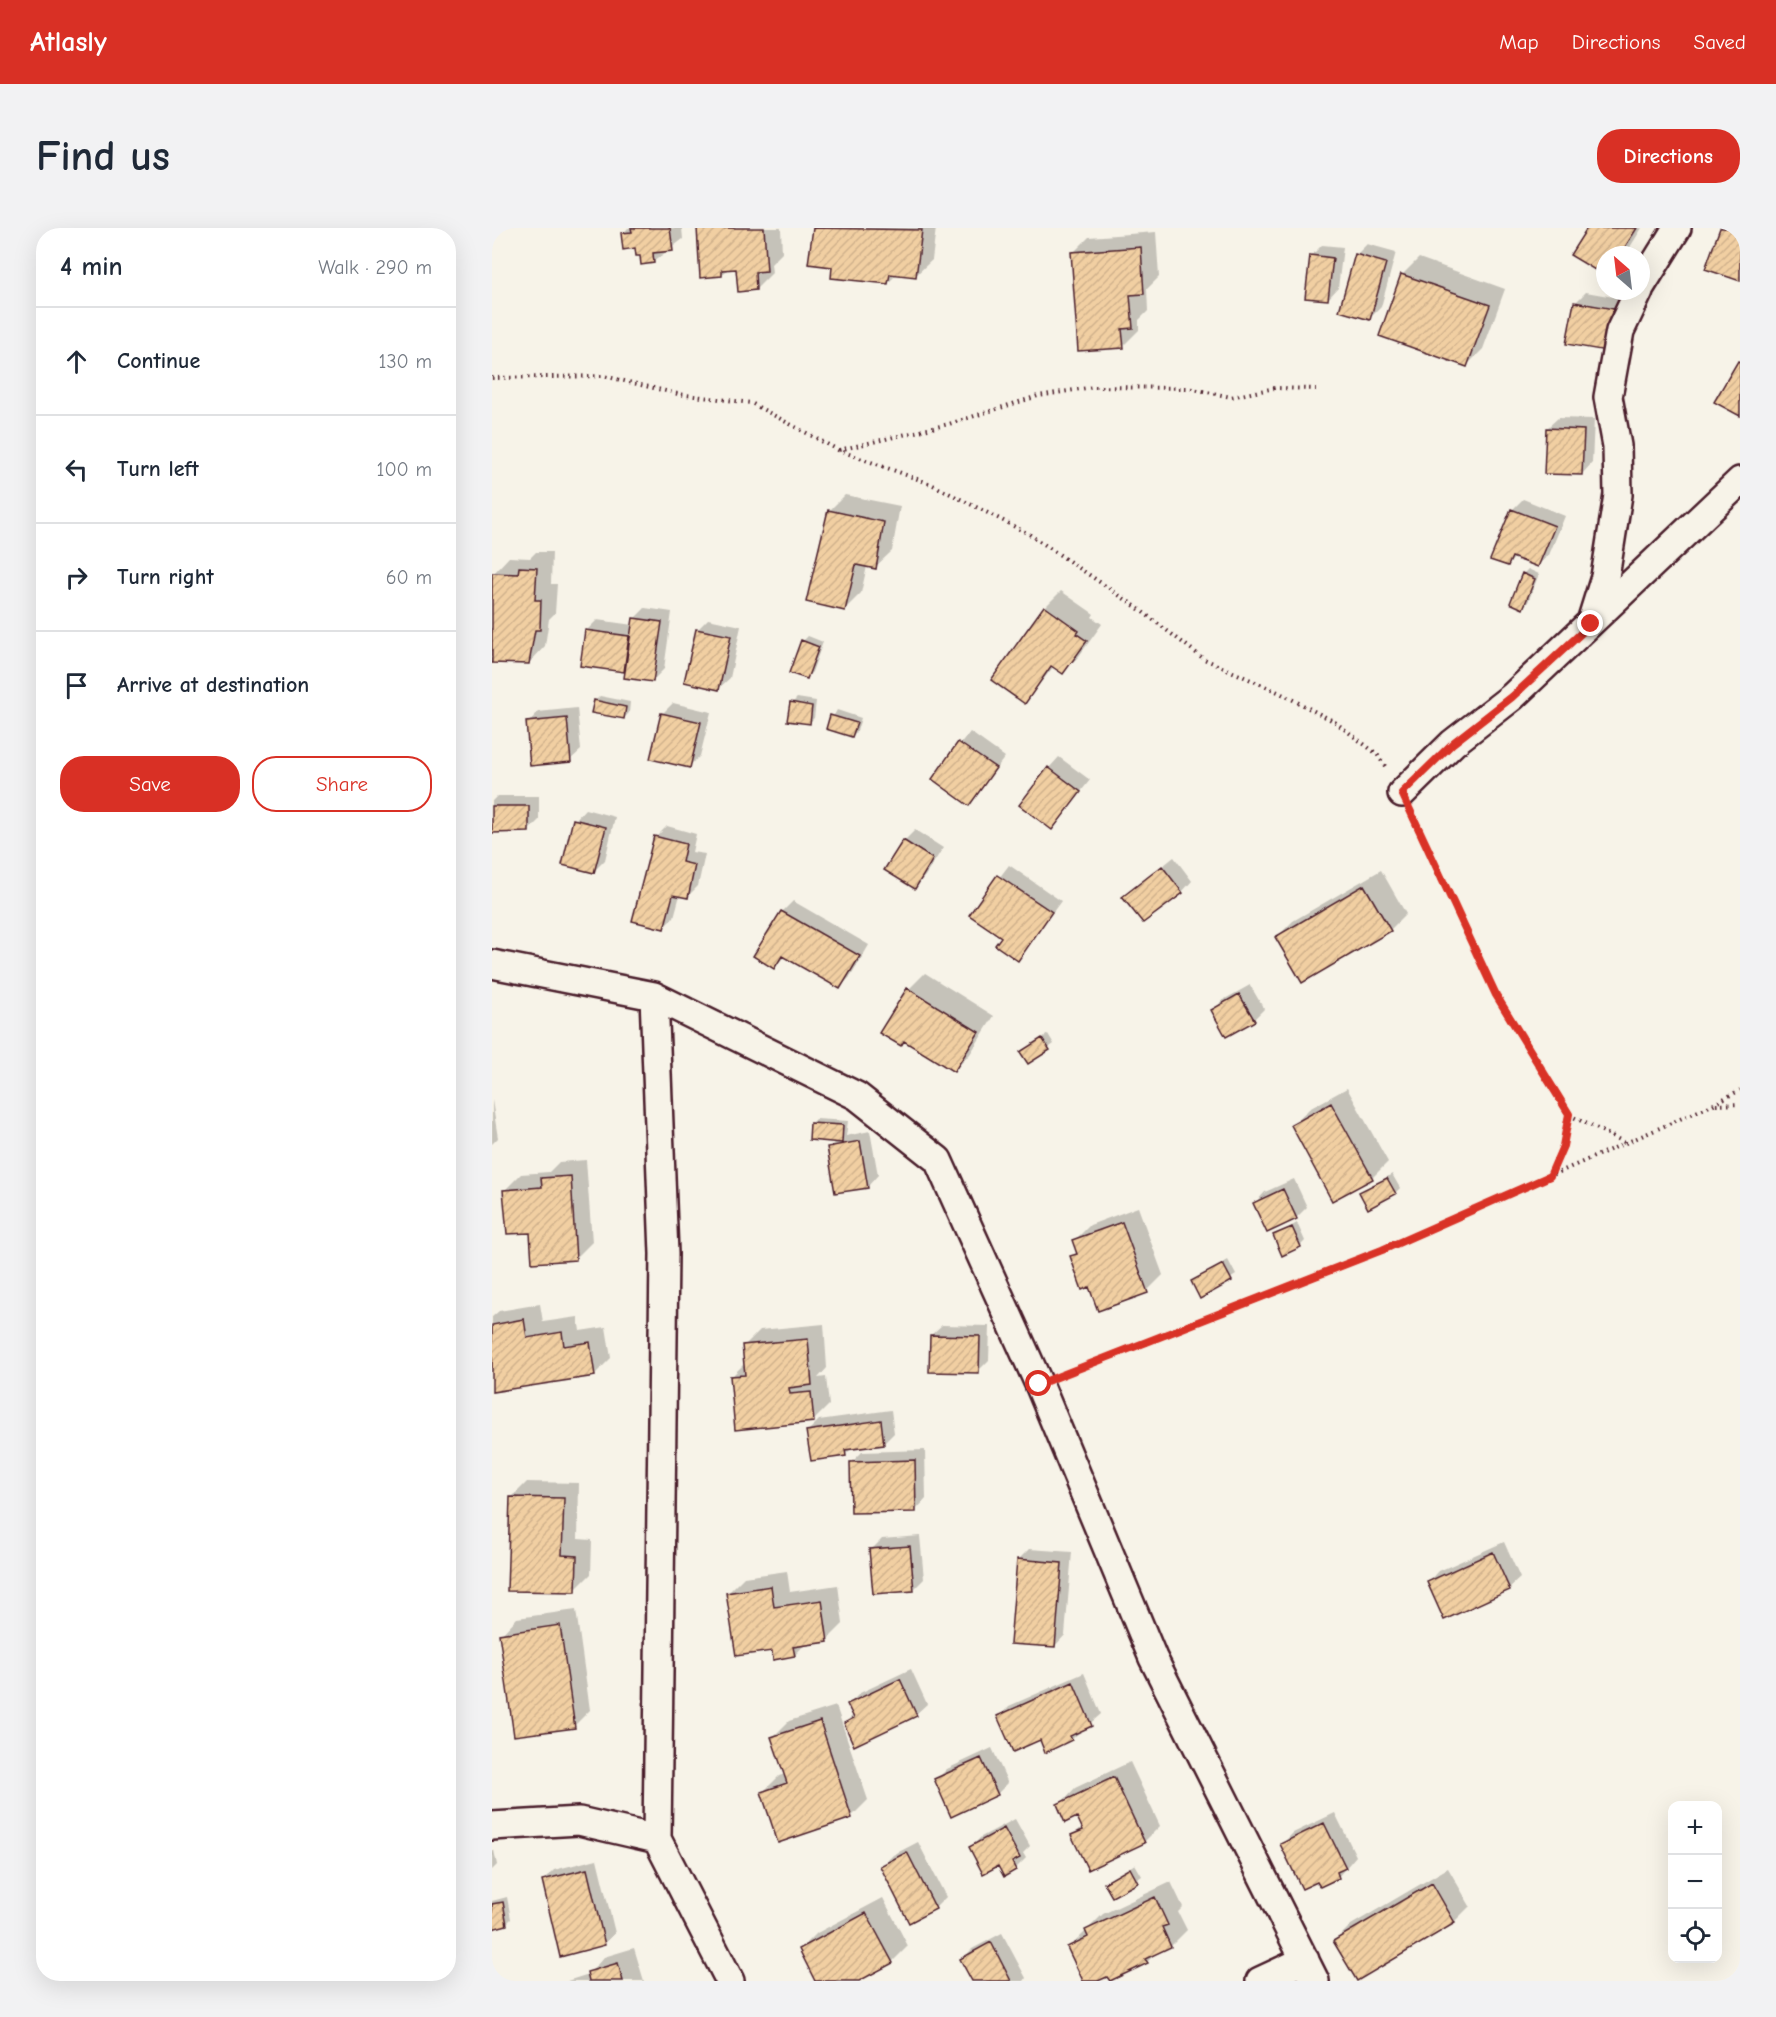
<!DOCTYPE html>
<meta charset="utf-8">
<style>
:root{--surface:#fff;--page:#f2f2f3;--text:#1f2937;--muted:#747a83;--line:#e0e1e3;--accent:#d93025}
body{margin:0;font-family:"Comic Neue",sans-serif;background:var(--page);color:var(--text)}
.controls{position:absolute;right:18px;bottom:18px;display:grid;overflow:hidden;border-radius:12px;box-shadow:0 6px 24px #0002}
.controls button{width:54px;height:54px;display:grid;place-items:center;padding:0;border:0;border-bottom:2px solid var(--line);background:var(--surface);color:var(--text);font:30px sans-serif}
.compass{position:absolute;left:1104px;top:18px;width:54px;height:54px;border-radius:50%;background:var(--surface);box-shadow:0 6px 24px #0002;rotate:332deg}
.stop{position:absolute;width:18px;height:18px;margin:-14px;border:4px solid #d93025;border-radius:50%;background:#fff}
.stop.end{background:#d93025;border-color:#fff;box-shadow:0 2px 6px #0008}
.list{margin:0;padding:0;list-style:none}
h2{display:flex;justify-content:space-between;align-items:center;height:78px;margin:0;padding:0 24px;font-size:26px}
h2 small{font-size:20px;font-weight:400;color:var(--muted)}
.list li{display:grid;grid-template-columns:39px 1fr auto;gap:18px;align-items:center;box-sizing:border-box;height:108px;padding:0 24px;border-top:2px solid var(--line)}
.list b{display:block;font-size:22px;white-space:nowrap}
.list em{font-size:20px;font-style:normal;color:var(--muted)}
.actions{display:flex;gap:12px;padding:18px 24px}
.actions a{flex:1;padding:14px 0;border:2px solid var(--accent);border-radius:24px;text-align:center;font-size:21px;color:var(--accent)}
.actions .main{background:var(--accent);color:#fff}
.icon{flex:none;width:33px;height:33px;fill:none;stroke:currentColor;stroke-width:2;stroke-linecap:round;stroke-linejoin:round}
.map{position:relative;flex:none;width:1248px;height:1753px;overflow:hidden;border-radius:24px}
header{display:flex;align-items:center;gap:36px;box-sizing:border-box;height:84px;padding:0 30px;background:var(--accent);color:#fff}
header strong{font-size:28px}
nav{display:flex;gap:33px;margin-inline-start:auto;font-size:21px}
.intro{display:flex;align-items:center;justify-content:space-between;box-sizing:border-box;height:144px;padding:0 36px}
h1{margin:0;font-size:42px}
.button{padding:15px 27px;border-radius:24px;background:var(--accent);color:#fff;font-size:21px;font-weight:700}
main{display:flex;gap:36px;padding:0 36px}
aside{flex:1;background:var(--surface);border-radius:24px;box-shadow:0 6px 24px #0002}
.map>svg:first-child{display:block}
</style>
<header>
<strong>Atlasly</strong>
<nav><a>Map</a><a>Directions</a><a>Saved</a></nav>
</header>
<div class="intro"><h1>Find us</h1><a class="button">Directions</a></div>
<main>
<aside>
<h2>4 min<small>Walk · 290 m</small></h2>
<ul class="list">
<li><svg class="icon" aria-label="ahead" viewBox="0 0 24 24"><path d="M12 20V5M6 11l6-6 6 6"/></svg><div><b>Continue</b></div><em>130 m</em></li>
<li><svg class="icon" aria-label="left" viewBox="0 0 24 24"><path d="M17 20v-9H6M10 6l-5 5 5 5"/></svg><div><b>Turn left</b></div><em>100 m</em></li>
<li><svg class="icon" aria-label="right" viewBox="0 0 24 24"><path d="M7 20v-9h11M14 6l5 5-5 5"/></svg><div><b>Turn right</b></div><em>60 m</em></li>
<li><svg class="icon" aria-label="arrive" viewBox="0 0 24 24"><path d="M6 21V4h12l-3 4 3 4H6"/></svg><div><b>Arrive at destination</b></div></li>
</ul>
<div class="actions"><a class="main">Save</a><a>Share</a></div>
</aside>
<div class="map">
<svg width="1248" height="1753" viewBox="0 0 1248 1753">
<defs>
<pattern id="building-hatch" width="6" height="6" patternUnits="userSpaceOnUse" patternTransform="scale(1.5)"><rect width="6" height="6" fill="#f1cfa2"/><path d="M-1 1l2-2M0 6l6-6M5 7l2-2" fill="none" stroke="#d0b18c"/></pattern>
</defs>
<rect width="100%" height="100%" fill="#f7f3e8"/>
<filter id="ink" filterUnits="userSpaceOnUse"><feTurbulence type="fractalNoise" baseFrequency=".0167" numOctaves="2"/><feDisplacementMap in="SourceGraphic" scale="12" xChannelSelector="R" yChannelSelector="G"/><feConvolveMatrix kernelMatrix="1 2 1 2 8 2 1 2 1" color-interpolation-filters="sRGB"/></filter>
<g filter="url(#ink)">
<path fill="#0003" d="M136,0H190L191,11L161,34L131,6Z
M206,0H289L290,25L279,36L280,45L264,61L246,39L237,40L230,47Z
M322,0H444L440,32L423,48L405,46L396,55L342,38L317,35Z
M1097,0H1150L1133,27H1113V47Z
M664,4L667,49L655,61L656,83L647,92V102L631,118L581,25L597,9Z
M875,16L904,24L889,79L878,90L864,27Z
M830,17L851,19L846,60L836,71L819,28Z
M927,30L1013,61L991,121L975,137L889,107L911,46Z
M1094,64L1138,72L1131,112L1084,74Z
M1066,190L1102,191L1100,235L1090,246L1055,200Z
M353,267L408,278L400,323L383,339L375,338L369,365L352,382L337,283Z
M1031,271L1073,288L1057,327L1046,337L1024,328L1016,337L1020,282Z
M44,324H60L59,356H65L63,385L57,391L53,418L37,435L0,433L1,346L17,329L38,330Z
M1036,341L1047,346L1036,374L1031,379V346Z
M569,363L602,386L600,389L610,396L587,428L571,444L562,438L533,474L553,379Z
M153,380L180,384L172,441L161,452L136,438L131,442L94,403L105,392L141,397L142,391Z
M216,391L249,398L238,450L227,460L205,402Z
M316,408L331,414L320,444L315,449L311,413Z
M108,468L138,474L137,485L132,490L103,473Z
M305,470L324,473L322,490L317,495L300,475Z
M181,475L219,484L208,528L197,538L170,486Z
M85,480L89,522L78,532L36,495L46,484Z
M345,482L369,490L365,503L360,508L335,500Z
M478,504L513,529L477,576L442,551Z
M567,529L598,552L560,600L557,540Z
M5,568H47V592L36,603H0V573Z
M93,581L123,589L113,632L102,643L83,592Z
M175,598L204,606L200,624L213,626L206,658L195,669L188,667L182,689L172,699L164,609Z
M423,602L451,620L433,648L422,659L412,613Z
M682,629L700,653L690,664L632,669Z
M517,637L569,673L526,731L511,709L479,687Z
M889,642L914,686L898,702L785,709L801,693Z
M301,673L377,717L359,748L348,759L293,728L282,739L290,684Z
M433,745L502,788L478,826L462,843L417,761Z
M758,757L772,781L762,791L721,783L731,772Z
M556,806L562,816L537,834L530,824Z
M855,860L896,934L880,950L801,898L817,881Z
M0,872L6,910L0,916Z
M324,891L356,893L354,908L378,903L386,947L376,958L337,920L344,913L319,896Z
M94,932L100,1014L84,1030L39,1003L13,962L29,946L57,944L67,934Z
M900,946L908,960L903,965H869Z
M802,951L815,979L804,990L763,975L773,964Z
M646,979L671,1047L655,1063L580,1029L586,1023L582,1013L598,997Z
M805,995L813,1013L808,1018L783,1008Z
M736,1032L744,1047L709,1069L700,1054Z
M48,1076L51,1094L86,1089L88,1103L114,1099L119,1130L103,1146L0,1163V1089L7,1083Z
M332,1096L335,1140L326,1150L334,1149L337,1177L321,1193L239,1149L253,1135L252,1118L268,1102Z
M450,1097L498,1098L497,1132L486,1143L439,1107Z
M399,1182L402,1205L391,1216L360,1220L353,1227L316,1203L327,1192Z
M433,1222L434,1271L424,1282L359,1235L370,1224Z
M35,1254L87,1255L86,1311L100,1312L99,1346L83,1362L19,1270Z
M428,1308L432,1351L421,1362L379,1322L390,1311Z
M1012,1314L1028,1350L1017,1360L952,1390L937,1354L947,1343Z
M537,1321L580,1324L573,1407L563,1418L526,1332Z
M295,1343L298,1364L346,1357L351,1396L335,1412L314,1415L303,1427L281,1421L236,1365L252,1349Z
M84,1382L98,1482L82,1498L9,1407L25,1390Z
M419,1441L435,1476L424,1486L363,1516L353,1495L362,1486L357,1476L368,1465Z
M592,1445L609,1486L580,1511L549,1510L507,1489L517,1478Z
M344,1478L376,1572L359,1589L271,1564L287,1548L293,1546L281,1509L297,1493Z
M500,1520L516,1555L505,1566L444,1552L455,1541Z
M638,1534L668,1598L652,1614L581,1607L591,1598L586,1587L567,1577L583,1560Z
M843,1585L864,1628L846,1649L790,1616L801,1605Z
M523,1591L538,1618L531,1625L534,1630L523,1641L506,1636L478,1620L489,1609Z
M426,1614L454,1669L444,1679L418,1693L390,1638L401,1627Z
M0,1622H2L5,1637L0,1642Z
M105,1631L123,1705L112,1716L51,1653L62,1642Z
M643,1636L650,1648L621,1667L614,1655Z
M956,1640L978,1678L962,1694L843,1713L859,1697Z
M679,1654L691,1679L686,1684L695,1702L679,1718L665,1724L655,1734L603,1753H593L577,1720L611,1686Z
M15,1669L19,1691L14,1696L0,1699V1673Z
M391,1670L416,1718L400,1734L364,1753H325L308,1722L325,1705Z
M510,1705L534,1750L532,1753H481L470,1732L480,1721Z
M142,1720L152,1753H75L97,1746L112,1729Z"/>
<path fill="url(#building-hatch)" stroke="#4a1f2b" stroke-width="1.5" d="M139,0H178L181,23L161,25L162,35L149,37L148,28H144L143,20L131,22L129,5L140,4Z
M205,0H272L275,43L263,44L264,62L246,64L244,41L230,42V48L208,50Z
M321,0L430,2L424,49L398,46L396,56L339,50L340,39L316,36Z
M1095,0H1145L1128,27H1113V48L1078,27Z
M1228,0H1248V53L1213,41Z
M649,19L652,66L638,67L641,100L630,101L632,120L586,123L579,24Z
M863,26L894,35L878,92L847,83Z
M818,27L841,30L836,72L813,70Z
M909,46L998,77L975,139L887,108Z
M1082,74L1128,82L1120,124L1074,116Z
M1246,133L1248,134V188L1222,174Z
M1054,200L1092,202L1090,247L1052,246Z
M1019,281L1063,298L1046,339L1020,329L1016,338L998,332Z
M336,282L392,294L384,341L364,337L353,383L314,374Z
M27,339L45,340L43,372H49L48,402H43L37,436L0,435V345L26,346Z
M1030,345L1043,351L1031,381L1018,375Z
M552,378L587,403L585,406L595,413L571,446L559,438L533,476L499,452Z
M141,390L170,394L161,454L132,450Z
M204,401L239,408L227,462L192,454Z
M93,402L137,408L132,444L88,438Z
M309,412L327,419L315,451L297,445Z
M102,472L134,479L132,491L99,485Z
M298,474L320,478L318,496L295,493Z
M169,485L209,494L198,540L158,531Z
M338,487L365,495L360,509L334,501Z
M75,490L79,534L38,538L34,494Z
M466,514L504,540L477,578L440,551Z
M556,539L589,564L560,602L527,577Z
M0,578H37V604L0,605Z
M81,591L114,599L102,645L70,637Z
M162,608L194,616L190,634L203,637L196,670L181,667L172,701L140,693Z
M411,612L441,631L423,661L392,642Z
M670,638L691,665L651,695L630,669Z
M505,647L560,684L526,733L503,717L509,709L477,687Z
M872,657L899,703L810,755L783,709Z
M289,683L368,728L348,761L290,728L282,741L261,728Z
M415,760L487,804L462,844L412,813L409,818L387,805Z
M747,766L763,793L734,809L719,782Z
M550,810L558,822L536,836L528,824Z
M839,875L881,951L840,973L799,897Z
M318,895L351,897L350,915L317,912Z
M368,913L376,960L343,965L335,919Z
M79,948L84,1032L40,1035L38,1005L15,1006L11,962L50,959L49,950Z
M895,950L904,966L876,981L867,964Z
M791,961L805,991L775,1005L761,975Z
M630,994L656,1065L606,1083L597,1059L590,1062L578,1028L585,1026L580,1012Z
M800,999L809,1019L790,1028L781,1007Z
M731,1036L740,1053L708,1071L699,1053Z
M32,1091L35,1110L70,1104L72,1118L98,1114L103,1148L0,1164V1097Z
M438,1107L488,1108L487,1145L437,1144Z
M316,1111L320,1157L297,1160L298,1166L319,1164L322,1194L243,1202L238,1148L253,1147L250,1117Z
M389,1192L392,1217L353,1222L354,1228L319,1233L314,1203Z
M423,1232L424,1284L359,1285L358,1234Z
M18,1269L72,1270L70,1327L85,1328L84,1364L15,1363Z
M418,1318L422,1363L381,1366L377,1321Z
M1001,1324L1018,1362L952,1392L935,1354Z
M525,1331L570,1335L563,1419L518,1416Z
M279,1358L282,1379L330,1372L336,1414L301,1419L303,1428L281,1432L280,1423L244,1428L234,1365Z
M68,1397L83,1500L22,1508L7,1406Z
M408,1451L425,1488L362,1518L352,1495L362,1490L355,1476Z
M581,1454L600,1498L578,1508L580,1512L553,1525L548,1512L521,1524L505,1488Z
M328,1493L360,1590L286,1615L269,1564L295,1555L279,1509Z
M489,1530L506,1567L459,1589L442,1551Z
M622,1549L653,1615L596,1642L579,1607L591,1602L585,1589L573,1595L565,1576Z
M832,1595L854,1640L845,1644L847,1650L828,1659L825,1654L810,1661L788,1616Z
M512,1600L528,1630L520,1634L524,1642L512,1649L506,1638L491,1646L477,1619Z
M415,1624L444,1681L417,1695L388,1638Z
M638,1640L646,1655L620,1669L612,1655Z
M95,1641L113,1717L68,1729L50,1652Z
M940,1655L963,1695L865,1753L841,1713Z
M663,1669L676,1697L670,1699L679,1719L653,1731L656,1735L618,1753L615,1749L606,1753H591L575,1719L596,1709L593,1702Z
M11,1674L15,1697L0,1701V1676Z
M374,1685L401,1735L367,1753H323L307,1721Z
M499,1714L519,1753H480L468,1731Z
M126,1735L131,1753H97L95,1744Z"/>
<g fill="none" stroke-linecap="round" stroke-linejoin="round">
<defs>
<path id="street" d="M1149,58L1185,0
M1099,394L1113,349L1126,267L1125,218L1116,169L1128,103L1147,63
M910,565L961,515L1020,469L1248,253
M0,736L162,768L365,868L446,932L547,1156L661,1430L823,1753
M162,768L172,1026L165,1611
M0,1598L87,1593L165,1611L238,1753
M768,1753L813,1732"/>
</defs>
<use href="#street" stroke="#4a1f2b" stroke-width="32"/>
<path stroke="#4a1f2b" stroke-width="4" stroke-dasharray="1.5 4.5" stroke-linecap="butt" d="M0,150L112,148L186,166L259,175L346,222L439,256L537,306L643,378L712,431L786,464L843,494L885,526L895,541
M347,222L457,196L546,168L601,159L696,160L739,169L783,160L824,161
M921,590L1004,767L1077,887L1134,915
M1224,877L1248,876
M1058,948L1071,918L1077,887
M573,1146L890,1022L1220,877L1248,862"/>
<use href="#street" stroke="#f7f3e8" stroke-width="27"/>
</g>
</g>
<g fill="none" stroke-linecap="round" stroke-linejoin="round" filter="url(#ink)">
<path stroke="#d93025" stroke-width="8" d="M547,1156L890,1022L1058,948L1071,918L1077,886L1004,767L910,565L961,515L1020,469L1099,396"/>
</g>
</svg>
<div class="controls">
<button>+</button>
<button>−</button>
<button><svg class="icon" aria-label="locate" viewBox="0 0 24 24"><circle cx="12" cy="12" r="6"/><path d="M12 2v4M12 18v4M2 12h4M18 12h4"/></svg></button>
</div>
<svg class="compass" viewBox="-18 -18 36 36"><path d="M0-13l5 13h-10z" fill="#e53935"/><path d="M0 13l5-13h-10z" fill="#747a83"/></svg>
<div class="stop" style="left:547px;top:1156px"></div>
<div class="stop end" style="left:1099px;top:396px"></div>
</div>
</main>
